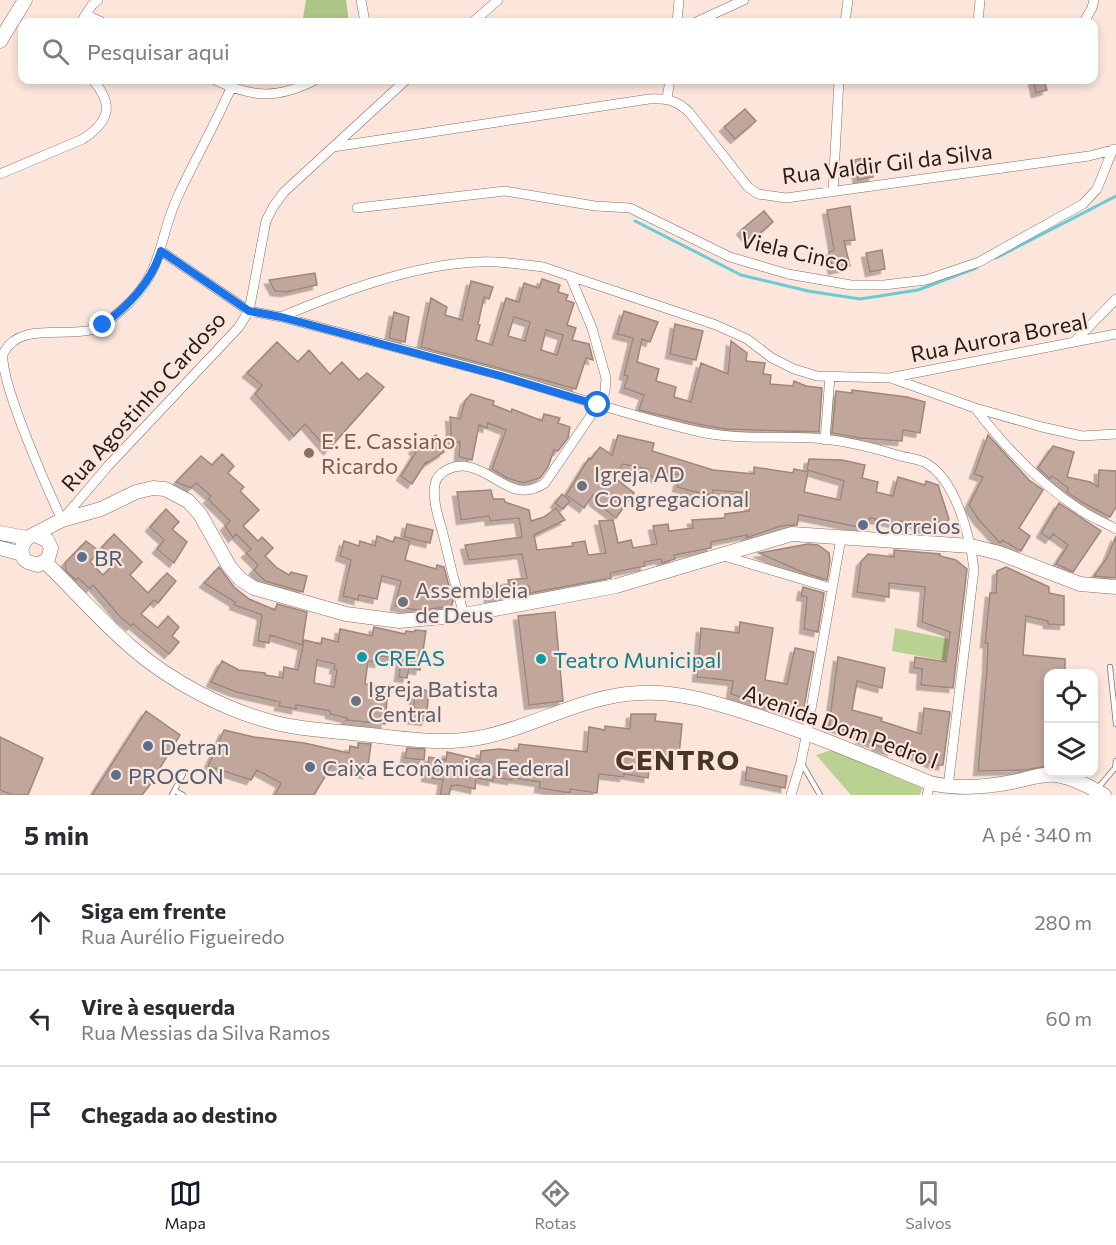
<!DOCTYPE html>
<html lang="pt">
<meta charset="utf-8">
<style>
:root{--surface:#fff;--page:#f2f2f3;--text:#2b2b33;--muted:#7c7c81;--line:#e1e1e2;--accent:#111827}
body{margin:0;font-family:Commissioner,sans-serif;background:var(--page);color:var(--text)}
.controls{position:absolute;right:18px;bottom:18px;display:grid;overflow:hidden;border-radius:12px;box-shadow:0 3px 9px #0003}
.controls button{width:54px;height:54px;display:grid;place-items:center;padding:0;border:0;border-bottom:2px solid var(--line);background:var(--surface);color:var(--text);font:30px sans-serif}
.stop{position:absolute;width:18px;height:18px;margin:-14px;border:4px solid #1a73e8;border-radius:50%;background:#fff}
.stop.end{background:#1a73e8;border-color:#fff;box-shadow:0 2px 6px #0008}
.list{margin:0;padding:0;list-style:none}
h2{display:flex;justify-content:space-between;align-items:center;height:78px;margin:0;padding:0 24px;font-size:26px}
h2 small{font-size:20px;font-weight:400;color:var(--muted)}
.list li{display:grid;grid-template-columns:39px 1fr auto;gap:18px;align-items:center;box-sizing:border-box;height:96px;padding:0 24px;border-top:2px solid var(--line)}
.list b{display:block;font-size:22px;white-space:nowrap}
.list p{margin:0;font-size:20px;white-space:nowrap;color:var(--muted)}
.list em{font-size:20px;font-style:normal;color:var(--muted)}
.icon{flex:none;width:33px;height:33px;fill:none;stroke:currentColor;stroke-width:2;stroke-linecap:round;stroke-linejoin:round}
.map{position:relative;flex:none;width:1116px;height:795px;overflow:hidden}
.search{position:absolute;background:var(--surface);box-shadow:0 3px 9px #0003;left:18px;right:18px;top:18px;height:66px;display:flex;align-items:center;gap:15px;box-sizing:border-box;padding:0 21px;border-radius:12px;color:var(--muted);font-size:22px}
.sheet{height:366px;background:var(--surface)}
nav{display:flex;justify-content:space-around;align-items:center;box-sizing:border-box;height:84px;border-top:2px solid var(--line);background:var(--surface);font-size:16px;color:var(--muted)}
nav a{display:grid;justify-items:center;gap:3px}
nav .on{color:var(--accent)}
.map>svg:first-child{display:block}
</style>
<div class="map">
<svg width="1116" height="795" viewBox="0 0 1116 795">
<defs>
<filter id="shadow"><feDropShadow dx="-4.5" dy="4.5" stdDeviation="0" flood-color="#0004"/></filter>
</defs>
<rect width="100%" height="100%" fill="#fce6dc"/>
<path fill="#b9d191" d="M895,628L949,639L946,661L892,651Z
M832,750L923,785L920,795H851L816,755Z"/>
<path fill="#adc585" d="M306,0H346L349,22H308L303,18Z"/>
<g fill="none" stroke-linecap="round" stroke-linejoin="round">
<path stroke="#6bcad3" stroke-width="3" d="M635,221L741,275L808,291L860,299L918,290L976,268
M996,258L1116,196"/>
</g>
<path fill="#c0a69b" stroke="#9e867b" stroke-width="1.5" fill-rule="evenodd" filter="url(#shadow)" d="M1033,80H1044L1047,90L1036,93Z
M745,109L756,121L735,139L724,127Z
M869,157L873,177L858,180L854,160Z
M850,206L855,240L844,241L850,266L833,270L829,252L834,250L827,210Z
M764,211L773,222L751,241L741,230Z
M882,250L885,269L870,272L866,253Z
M315,273L317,285L286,292L275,291L269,280Z
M542,279L560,285L558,292L568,295L566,300L574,303L567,325L576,328L572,340L589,344L593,360L586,358L576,389L421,347L431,298L447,307L445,315L462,320L471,281L493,287L489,299L484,297L478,324L480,325L476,340L492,345L506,298L519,302L524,283L539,288ZM514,317L530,322L525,341L508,336ZM546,330L563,335L557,355L541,350Z
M624,311L658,322L650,342L642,339L637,362L659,369L656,381L676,387L674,397L691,402L701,363L728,374L731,341L747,353L746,361L765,363L763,374L771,375L770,384L793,386L794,381L806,386L822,388L819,432L725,429L697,424L639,410L644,395L624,388L628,376L624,375L633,338L617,334Z
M394,312L409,317L405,342L389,338Z
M675,324L703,331L696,360L670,354Z
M277,342L298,362L309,350L330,374L342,362L359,380L367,373L384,387L328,450L305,424L294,436L255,394L262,385L247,373Z
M852,390L907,397L925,402L920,433L903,430L902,441L859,438L832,433L836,391L852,393Z
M471,394L494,401L493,405L511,412L512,409L542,421L544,414L560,418L558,423L570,427L568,438L558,451L554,450L548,467L540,478L523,483L507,478L492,469L506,430L488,423L487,428L479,425L472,460L459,457L460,441L452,446L450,417L460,419L465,401Z
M436,435L444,452L427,463L426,462L412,484L401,476L416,452L413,449Z
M618,435L654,443L652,451L713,470L754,474V467L793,473L794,469L808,472L804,492L840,500L844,481L807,470L809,459L842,460L865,465L862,478L878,482L876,492L893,496L898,477L925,485L926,481L938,485L949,519L943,528L933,531L917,526V524L900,521V524L870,518L868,529L799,515L797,525L781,526L746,538L747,535L711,542V548L674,555L675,559L662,563L661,559L644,562L645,566L610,573L611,578L530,593L529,586L510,589L508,580L527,578L522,554L469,560L465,545L522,537L519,518L490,521L489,516L461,520L457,492L491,490L493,499H504L505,502L529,510L531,521L544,517L556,508L565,520L534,535L537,550L573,546L572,543L585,541L588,555L606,553L599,521L613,520L618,543L631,540L633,548L657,544L653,526L668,524L669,531L693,528L692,520L725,518V514L749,511L750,493L713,490V495L691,491L677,487L680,475L659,470L657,478L647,475L648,469L623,464L614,477L634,493L616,518L594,501L593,495L584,508L566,495L589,458L591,459L600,447L612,455Z
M988,435L1029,480L1043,490L1019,528L1030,536L1021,551L1002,540L1000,543L978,519L969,505L983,477L974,474Z
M1053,446L1074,452L1067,477L1090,482L1098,487L1099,470L1116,471V507L1110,517L1083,503L1067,492L1068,488L1052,476L1050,479L1038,468Z
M222,454L234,466L228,473L244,487L240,491L259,510L243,526L258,541L262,537L273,548L265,556L277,568L289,575L291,572L307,576L303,592L265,581L254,570L258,565L246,553L251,549L236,534L233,538L225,526L230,521L208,499L211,496L196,483L191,488L176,482L201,456L212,465Z
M562,494L570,501L563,509L555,503Z
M1059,503L1101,531L1073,572L1056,564L1068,545L1053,534L1050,539L1041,533Z
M166,509L179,522L172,529L187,542L174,563L157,549L164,540L150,527Z
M407,524L433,530L430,543L404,537Z
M114,534L142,562L130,575L148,593L167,573L176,581L158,603L154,600L141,614L158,628L168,616L179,627L172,636L179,642L169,654L133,624L131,626L121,618L93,585L90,589L78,578L76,580L66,571L65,563L86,541L99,551L90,562L103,575L117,561L102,547Z
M377,536L393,542L395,537L410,541L405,560L436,569L437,565L444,567L453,601L451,607L416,610L395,606L401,581L382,576L377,599L359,595L358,600L343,596L351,560L340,556L344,541L359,546L360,541L375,546Z
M1116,536V578L1094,576L1107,558Z
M808,544L818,545L829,553L830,561L827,580L802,572L759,553Z
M894,550L940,554V556L956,560L967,569L953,688L921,685L922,669L914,668L915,657L946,662L950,632L922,622L925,587L889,583V597L857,592L861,562L868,554L894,557Z
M219,567L234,587L249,599L275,610L277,604L307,612L302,645L270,635L269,643L258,641L262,615L234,605L235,602L204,583Z
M1006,567L1049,587V593L1064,596V625L1048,624V621L1026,616L1023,655L1065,659V674H1048V766L1025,770L978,771L987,668L988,643H985L990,593H996L997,571Z
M507,585L509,596L489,598L487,587Z
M803,587L824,593L818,632L804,629L807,597L801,596Z
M555,612L563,701L529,705L518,616Z
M740,622L773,628L765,680L787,684L795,648L814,652L803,713L762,704L731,694L733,681L697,677L701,628L739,633Z
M374,627L405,634L406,631L414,632L415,630L426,631L420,670L409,668L407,678L399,677L401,659L380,656L379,663L368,661L365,684L388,688L385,724L346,720L347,718L330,714V711L296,705V709L279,706L280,702L236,692L211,682L222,661L239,670L265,673V675L283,678L284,667L298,670L304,640L321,644L322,638L338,642L340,629L372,636ZM317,660L335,664L334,669L337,670L334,687L314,683Z
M838,657L885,668L882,688L857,681L852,710L882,718L881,721L921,734L924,708L950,712L943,765H936L914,755L893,748L892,751L877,746V744L861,739L862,735L829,726Z
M416,688L429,691L426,721L412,719Z
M146,711L180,735L149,786L142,795H92Z
M631,714H656L655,721L682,724L679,756L651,753L648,778L624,774V777L599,774L597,793L570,789V793L539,788L540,782L512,778V780L493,777V781L476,778L475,789L458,785L451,786L449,795H440L443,780L426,777L429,757L446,760L447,752L480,760L481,751L499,749L518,751L519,744L587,752L589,727L605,730V726L630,729Z
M224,730L254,737L304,743L349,753L350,746L358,748V743L371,744L367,774L332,765L314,795H275L281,783L257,770L251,780L208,766Z
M0,737L43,758L28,795H12L0,790Z
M407,748L425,749L424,760L405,758Z
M747,767L787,776L785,788L745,780Z"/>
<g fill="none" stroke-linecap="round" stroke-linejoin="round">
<defs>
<path id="lane" d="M1110,667L1116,724
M801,762L820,795
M1098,788L1115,768L1116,761
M175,791L183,795
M172,795L183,774"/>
<path id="street" d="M361,0L365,22
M87,15L102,22
M81,22L92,5L98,0
M473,22L498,0
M677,22L679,0
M696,22L744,0
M845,22L848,0
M978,22L980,0
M1084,22L1092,8L1094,0
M215,80C253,98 278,99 315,80
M231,88C215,125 194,161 177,198C158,240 164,269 128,304C117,314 105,326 91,330C63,337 18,322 3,354C0,383 48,490 62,520L108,466L238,328L249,311L266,221L273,207L284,192L406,80
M667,98L670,80
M333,147L649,99C667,98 676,100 689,112L748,187L758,194L786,198L1089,156L1116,149
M0,174L83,139C110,121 114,105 93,80
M833,192L839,80
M357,208L505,191L595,206L630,208L730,257L788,274L851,285H884L926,280L979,262L1083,204L1097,189L1113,149
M161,251L249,311L281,317C354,336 427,355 500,375C565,394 629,416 696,431C734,440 774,436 813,438C841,440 871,447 897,455C906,458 916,458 924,462C956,478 970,537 974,569L948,787
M281,317C340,292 415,264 479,262C501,261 522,264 543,267L716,325L747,339L772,358L794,369L817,376L889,378L1116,334
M1074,342L1116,299
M891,378L975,408L1042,427L1082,436L1116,434
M975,408C1004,446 1038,482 1079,509C1090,517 1104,522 1116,529
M825,440L830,376
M724,556L831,588
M464,615C456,588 449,561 443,534C439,519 432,500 435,484C437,472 453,465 464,466C496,470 512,505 545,483L598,405L605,392L606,378L592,328L571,278
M791,795L801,762L807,732L841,538
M927,795L930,783"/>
<path id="secondary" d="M0,41L25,0
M0,533L27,538
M35,535L47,540L51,548L48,559L38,565L28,562L24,559L21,550L23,544L27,538L62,520L101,509L136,492L153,488L165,489L188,501L200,514L229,566L240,579L254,588L346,614L399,621L464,615L616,586L792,534L971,546L999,553L1080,584L1116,587
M0,548L22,554
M45,562C74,590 101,621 131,647C170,681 226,711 276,723C303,730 334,731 362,734C400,738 439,745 478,738C533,728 583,695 640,693C680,691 716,703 754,715C814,734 871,759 930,783C958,790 988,787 1017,781C1031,778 1043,773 1057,775C1074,778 1090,787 1104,795"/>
</defs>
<use href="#lane" stroke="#866e63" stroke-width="6"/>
<use href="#street" stroke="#866e63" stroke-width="10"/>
<use href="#secondary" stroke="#866e63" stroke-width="15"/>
<use href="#lane" stroke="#fff" stroke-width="4.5"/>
<use href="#street" stroke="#fff" stroke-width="9"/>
<use href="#secondary" stroke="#fff" stroke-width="14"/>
</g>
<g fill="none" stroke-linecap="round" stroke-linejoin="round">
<path stroke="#1a73e8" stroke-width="8" d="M103,325C129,305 151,283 161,251L249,311L281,317L501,376L598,405"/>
</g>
<circle fill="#8d6e63" stroke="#fce6dc" stroke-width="2" cx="309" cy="453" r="6"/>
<g fill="#6b7280" stroke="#fce6dc" stroke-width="2">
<circle cx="582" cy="486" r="6"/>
<circle cx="403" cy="602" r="6"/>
<circle cx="356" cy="701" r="6"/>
</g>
<g fill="#5c6f8a" stroke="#fce6dc" stroke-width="2">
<circle cx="863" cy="525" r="6"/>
<circle cx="82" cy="557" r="6"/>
<circle cx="148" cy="746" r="6"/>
<circle cx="310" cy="767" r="6"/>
<circle cx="116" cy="775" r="6"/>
</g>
<g fill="#0f9aa8" stroke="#fce6dc" stroke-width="2">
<circle cx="362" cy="657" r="6"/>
<circle cx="541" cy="659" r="6"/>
</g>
<g text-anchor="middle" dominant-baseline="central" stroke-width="4.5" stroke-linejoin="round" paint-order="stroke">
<g font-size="22" fill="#251c18" stroke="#fce6dc">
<text transform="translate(887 163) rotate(-7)">Rua Valdir Gil da Silva</text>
<text transform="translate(795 251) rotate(13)">Viela Cinco</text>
<text transform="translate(999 337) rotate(-11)">Rua Aurora Boreal</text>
<text transform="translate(143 401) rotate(-48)">Rua Agostinho Cardoso</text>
<text transform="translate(841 726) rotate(20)">Avenida Dom Pedro I</text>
</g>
<g font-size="22" fill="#785e54" stroke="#fce6dc" text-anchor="start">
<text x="321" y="440">E. E. Cassiano<tspan x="321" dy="25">Ricardo</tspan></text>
</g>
<g font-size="22" fill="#5b616d" stroke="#fce6dc" text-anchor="start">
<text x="594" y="473">Igreja AD<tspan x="594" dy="25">Congregacional</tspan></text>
<text x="415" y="589">Assembleia<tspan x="415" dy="25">de Deus</tspan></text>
<text x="368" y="688">Igreja Batista<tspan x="368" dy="25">Central</tspan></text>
</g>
<g font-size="22" fill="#4e5e75" stroke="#fce6dc" text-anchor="start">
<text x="875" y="525">Correios</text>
<text x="94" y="557">BR</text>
<text x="160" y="746">Detran</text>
<text x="322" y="767">Caixa Econômica Federal</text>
<text x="128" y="775">PROCON</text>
</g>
<g font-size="22" fill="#0d838f" stroke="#fce6dc" text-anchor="start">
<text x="374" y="657">CREAS</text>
<text x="553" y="659">Teatro Municipal</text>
</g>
<g font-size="28" font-weight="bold" letter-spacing="1.5" fill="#49342a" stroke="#fce6dc">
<text x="678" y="759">CENTRO</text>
</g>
</g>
</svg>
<div class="controls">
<button><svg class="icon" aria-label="locate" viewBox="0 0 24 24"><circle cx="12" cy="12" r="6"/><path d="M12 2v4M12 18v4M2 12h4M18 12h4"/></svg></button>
<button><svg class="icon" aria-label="layers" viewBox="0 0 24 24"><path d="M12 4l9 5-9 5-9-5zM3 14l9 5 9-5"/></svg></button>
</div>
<div class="stop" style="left:598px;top:405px"></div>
<div class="stop end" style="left:103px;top:325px"></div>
<div class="search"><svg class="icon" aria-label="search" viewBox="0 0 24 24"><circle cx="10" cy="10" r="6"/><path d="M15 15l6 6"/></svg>Pesquisar aqui</div>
</div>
<section class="sheet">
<h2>5 min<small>A pé · 340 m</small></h2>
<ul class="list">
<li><svg class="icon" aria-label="ahead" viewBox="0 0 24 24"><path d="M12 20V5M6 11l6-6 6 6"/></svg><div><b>Siga em frente</b><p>Rua Aurélio Figueiredo</p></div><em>280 m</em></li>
<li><svg class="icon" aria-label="left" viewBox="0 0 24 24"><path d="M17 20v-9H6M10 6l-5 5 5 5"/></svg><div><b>Vire à esquerda</b><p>Rua Messias da Silva Ramos</p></div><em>60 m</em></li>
<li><svg class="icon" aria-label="arrive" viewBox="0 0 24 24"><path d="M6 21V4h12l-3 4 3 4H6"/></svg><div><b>Chegada ao destino</b></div></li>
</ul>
</section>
<nav>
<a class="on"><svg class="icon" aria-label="map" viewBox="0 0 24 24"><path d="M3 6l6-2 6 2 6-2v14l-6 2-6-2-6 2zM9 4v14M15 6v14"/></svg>Mapa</a>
<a><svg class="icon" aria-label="directions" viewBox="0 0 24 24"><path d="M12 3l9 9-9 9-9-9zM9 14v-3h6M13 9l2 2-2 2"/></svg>Rotas</a>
<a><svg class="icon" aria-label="saved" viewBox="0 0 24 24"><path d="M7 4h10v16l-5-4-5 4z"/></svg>Salvos</a>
</nav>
